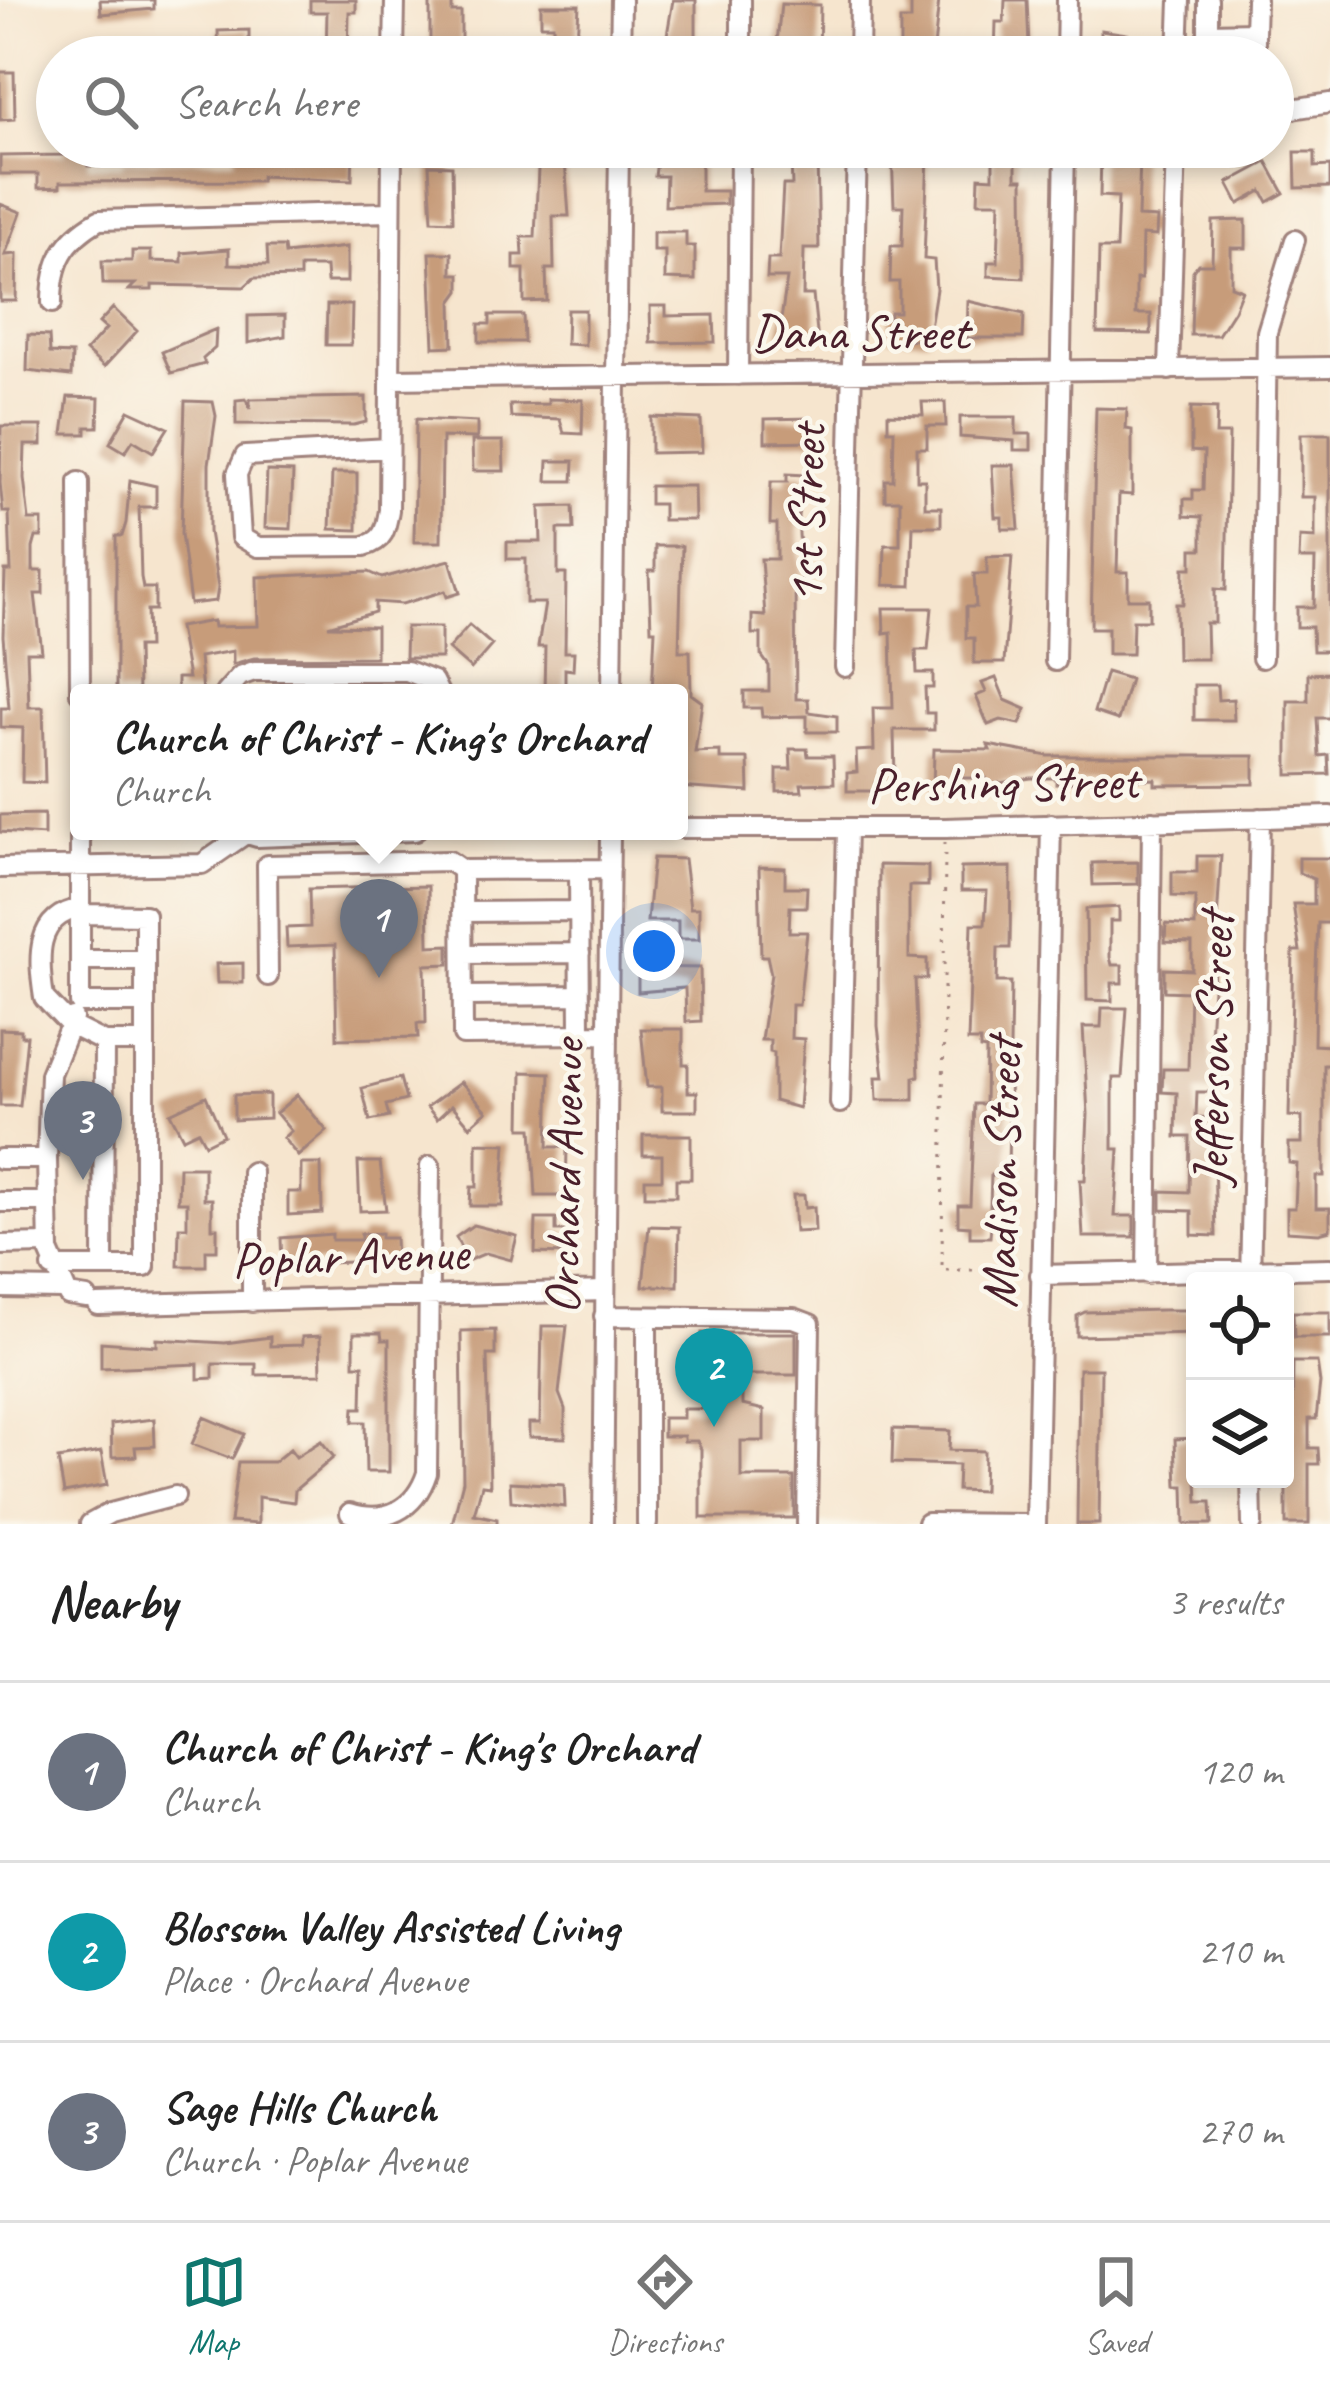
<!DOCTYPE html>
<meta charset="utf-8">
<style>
:root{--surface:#fff;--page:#f6f6f6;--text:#222;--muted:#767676;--line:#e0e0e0;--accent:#0f766e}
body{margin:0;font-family:Caveat,sans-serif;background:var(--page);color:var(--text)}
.controls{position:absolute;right:36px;bottom:36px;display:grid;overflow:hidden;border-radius:12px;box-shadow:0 6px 18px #0003}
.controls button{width:108px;height:108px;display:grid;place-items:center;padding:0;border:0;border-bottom:3px solid var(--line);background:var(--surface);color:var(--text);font:60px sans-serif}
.you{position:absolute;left:654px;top:951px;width:42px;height:42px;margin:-30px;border:9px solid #fff;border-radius:50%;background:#1a73e8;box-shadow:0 0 0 18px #1a73e833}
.badge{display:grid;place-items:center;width:78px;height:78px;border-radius:50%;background:var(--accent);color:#fff;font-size:39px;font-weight:700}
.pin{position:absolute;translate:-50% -99px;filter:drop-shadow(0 3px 6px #0008)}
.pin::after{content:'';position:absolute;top:63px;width:42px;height:36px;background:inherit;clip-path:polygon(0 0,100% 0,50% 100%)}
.popup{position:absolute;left:70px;top:684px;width:618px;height:156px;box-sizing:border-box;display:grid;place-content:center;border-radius:12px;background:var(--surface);filter:drop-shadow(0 3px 9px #0005);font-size:39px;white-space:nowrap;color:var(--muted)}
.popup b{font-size:45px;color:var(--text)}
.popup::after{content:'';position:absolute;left:50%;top:100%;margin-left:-24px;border:24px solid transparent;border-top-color:var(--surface)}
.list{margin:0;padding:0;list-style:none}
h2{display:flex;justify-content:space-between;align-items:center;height:156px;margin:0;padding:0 48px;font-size:51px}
h2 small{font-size:39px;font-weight:400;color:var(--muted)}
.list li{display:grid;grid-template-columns:78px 1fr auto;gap:36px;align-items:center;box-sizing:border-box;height:180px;padding:0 48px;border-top:3px solid var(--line)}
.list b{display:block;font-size:45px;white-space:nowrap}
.list p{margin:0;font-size:39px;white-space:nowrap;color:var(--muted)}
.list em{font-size:39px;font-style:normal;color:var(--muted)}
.icon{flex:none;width:66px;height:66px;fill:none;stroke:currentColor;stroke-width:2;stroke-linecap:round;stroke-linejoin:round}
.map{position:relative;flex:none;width:1330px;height:1524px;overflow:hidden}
.search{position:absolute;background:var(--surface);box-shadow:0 6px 18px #0003;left:36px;right:36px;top:36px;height:132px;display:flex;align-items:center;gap:30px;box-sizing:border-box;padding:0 42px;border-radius:66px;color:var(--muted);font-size:45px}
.sheet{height:696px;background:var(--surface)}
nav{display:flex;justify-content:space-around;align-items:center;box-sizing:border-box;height:168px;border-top:3px solid var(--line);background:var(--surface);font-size:33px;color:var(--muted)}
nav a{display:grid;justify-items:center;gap:6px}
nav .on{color:var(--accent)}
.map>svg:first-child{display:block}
</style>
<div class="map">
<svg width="1330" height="1524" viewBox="0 0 1330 1524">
<rect width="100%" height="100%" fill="#fbf7ec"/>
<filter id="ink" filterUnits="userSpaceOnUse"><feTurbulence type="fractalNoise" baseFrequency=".00833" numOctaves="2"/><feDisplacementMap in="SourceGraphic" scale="24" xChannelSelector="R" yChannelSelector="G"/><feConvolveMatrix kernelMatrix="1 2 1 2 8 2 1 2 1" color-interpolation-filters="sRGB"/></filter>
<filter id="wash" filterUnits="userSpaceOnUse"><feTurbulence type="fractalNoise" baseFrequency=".004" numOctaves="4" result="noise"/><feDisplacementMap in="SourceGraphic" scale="48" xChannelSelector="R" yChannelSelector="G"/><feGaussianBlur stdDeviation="2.7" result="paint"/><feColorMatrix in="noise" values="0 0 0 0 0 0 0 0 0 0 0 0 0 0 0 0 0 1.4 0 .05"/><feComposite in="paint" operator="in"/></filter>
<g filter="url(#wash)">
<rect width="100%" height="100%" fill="#f6e5ce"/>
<g id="blocks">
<path fill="#c79c7a" d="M100,0H154V9L101,14Z
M310,0H356V12H349L348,57H326L327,12H310Z
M430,0H452V12H461V57H430Z
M673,0H696V41H666Z
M911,0H939L933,57H904L900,51V20H911Z
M1005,0H1027L1029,46H1016V57H995L996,22H1004Z
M781,4L820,5L819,57L776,52Z
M541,5H579L576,57H554L553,25H541Z
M249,30V57H219L218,31Z
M1101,30L1140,36V53L1101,56Z
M135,45L181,46L180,57H135Z
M0,72H14L15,119L0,120Z
M286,147H353L352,180L261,176V181L60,182V187L38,188V174H0V156L64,155V148H88V166H123V161L235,160V152L286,155Z
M539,147H564L569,216H553L554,269H546L547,301L524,302V269H514V255H523L522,237H535Z
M659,147H687V159H701V191H726V204L665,206L666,176H655Z
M892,152L928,153L924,259L934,260L936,289L928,340L889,339L890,312H899V282H890L891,246H902L903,206H894Z
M1295,152H1315V167L1330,166V187L1296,188Z
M1101,153L1140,158L1138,217L1157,218L1156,236L1142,235L1141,279H1136V314H1151V334L1097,333L1099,249H1116L1118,197L1100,196Z
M993,155L1016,156V179H1023L1024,278L988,276V262H998L1000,202H978L979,177L993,178Z
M791,160H817L819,249H804L803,295H813L818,342L786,341L787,334H779L787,278H767L768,259H779L783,185H792Z
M1267,162L1284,193L1268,202L1262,191L1239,204L1228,183Z
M429,165L452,166L453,221L432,220Z
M0,204L21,212L5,255L17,254L16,301H0Z
M1246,220V248H1231V286L1242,290L1234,310L1218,335H1191L1193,271L1198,264H1212L1213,221Z
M653,232H686V246H695V280L665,279V251H653Z
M267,247H284L285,254L347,247V282H327L326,267H300V277L254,278L244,287L152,285V290H129L135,284H103L102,261H132V251H151V261L182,262V253L229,249V264L268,265Z
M430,253H452V274H460V291L452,302L453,346L434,347Z
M968,301L1024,314L1023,338H967Z
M327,305H352L351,345H326Z
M650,306H666V316L714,315L715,342L651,343Z
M113,308L137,331L104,367L86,351L106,329L99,323Z
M567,310H585V345L566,344Z
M285,315V336L248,343V316Z
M490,315H523L524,342H479V324H490Z
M216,329L215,348L203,359L205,364L171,373L162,352Z
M28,335L49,336L50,353L72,354L71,376L27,371Z
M68,397L99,398L98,427H86V434H63Z
M366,397V422L354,425L236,424V400L246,399L250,409V399Z
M548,399L583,400L582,434L564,433L560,419L511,417L510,405L548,404Z
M185,401L213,402L216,416L209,464V532L218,587L216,601L190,604L181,534Z
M922,402H945L946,426H927V448H917V480H925V507H941V526H913L911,586L884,585L885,545H900V500H885V480H893L894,430H888V414L923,415Z
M1191,407L1217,408L1216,434H1229L1226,590L1215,589V623H1206L1207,659H1177L1176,604H1183L1184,568H1192V549H1202V517L1184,516V499H1193V490H1203L1204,452L1191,451Z
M1096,408L1127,409L1126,429L1132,430V495L1119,494L1117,572H1128V599H1149V620H1133L1132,654H1108V628H1091Z
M129,410L168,428L153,452L133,440L125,452L110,443Z
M651,417L701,419L702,452L651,453Z
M960,417H1016V434H1031V450H1014V441L960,437Z
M812,418L813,441L765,442V419Z
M416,419L477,422V438L442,437L441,542H414Z
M1,426H42V445H25L24,478L29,520H42V537H36L33,548V571H43V594H35L42,652H27L29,707H43L45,783L22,782L23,728L1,727V708H9L3,636L5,571H11L9,512H3L0,483Z
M1301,434H1330V651H1313L1312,627H1297V607H1314L1315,559H1299L1300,537L1315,538V497H1301Z
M472,441H503L504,471H473Z
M548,461H574L573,481H547Z
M992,465H1014L1019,529H1002V517H995Z
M267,471L293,472L291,529L265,528Z
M332,473H357V530L330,529Z
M787,474L805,475L798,516L802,587H795L796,699H808L809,712L837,716V732H807V716L762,717L761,708H744V691H769V666L761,655V634H752V615L765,616L761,559H777V524H770L771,482H787Z
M130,480L156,486V507H139L141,577L143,588H155V610H147L148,647H137L138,693H116V536H122L126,523Z
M650,486H694L695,520H663V504H650Z
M573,506L574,529H558V574H566L565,652H574L573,670L565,669V693H544L545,647H538L545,603H526V559H507V542H541L540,507Z
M655,546H682L679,651H690L691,694L702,702L695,752L720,751V759H748L749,792L679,787V693H652L655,630H651L649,571H655Z
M1012,556L1004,663H974V638H966V607H976L974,574H987V557Z
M450,560L460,593L447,597L445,591L402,604L375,602V612L328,626L376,627V657L254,658L233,664V651L199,657L202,693H177V678H188L179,627L213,621L214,627L258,626L257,577L369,572L382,578Z
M883,608H932L928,650H916L917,673H933V688H925L926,713H934V730H894L895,783H875V791H847V773L857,772L856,751L874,750L873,708H893L891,632L884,633Z
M469,625L492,645L471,669L448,649Z
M406,627H441V658H405Z
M1106,672L1130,679L1118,720L1094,712Z
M1330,673V718H1317L1319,756L1328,755L1329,774L1288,775V701H1308V674Z
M996,678L1005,700L1026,709L1020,724L1001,720L988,725L976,696L986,692L982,683Z
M1194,685H1217L1218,700L1233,699L1234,720H1194Z
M988,745L1048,756H1254V784L1155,785V779L1117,780V786H1098V780L1056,784V778H1031L986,785V778H952V789H933L934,749L990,750Z
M790,749H807L808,756H833L834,783L801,784L802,791L777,792V769H791Z
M44,814V835L0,832V815Z
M1197,856H1221L1210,1037L1213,1092H1197L1196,1117L1213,1118L1216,1236L1192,1235V1211L1161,1210V1191L1189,1192L1190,1137H1176L1177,1093L1162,1092L1163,1069H1188L1190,992L1164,991V969L1192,970V943L1165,942L1166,924L1195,926V897L1172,896V872H1197Z
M653,858L684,859L690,908H699V939H678V921H647Z
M1299,858H1330V923H1318L1315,989L1314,1045L1330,1046V1065H1324V1176H1316V1208H1330V1230L1319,1233L1287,1231V1208H1295L1297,1164L1289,1163V1143H1302V1117L1289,1116L1293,951H1300L1293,904H1314V879L1299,873Z
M1138,862V884L1093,885L1092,863Z
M879,865L928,866V886H909V958L927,959V979H915L919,1076L914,1077V1100H877L876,1077H884L878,1026Z
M759,867L785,868V887H807L806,907H790L789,932H807L799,1005H792L791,1038L804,1039L799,1108L774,1101V1053L770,1052V1040H761L771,974L767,956H761Z
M1011,867L1010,948H998L997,982H1011L1008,1176L991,1175L990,1206H1003V1225H991L990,1237H970V1226L958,1225V1205H970L974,1104H985L986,1050L980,1049V1041H968L972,924H985L987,891H961V868Z
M428,886L429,946L449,945V964L425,965L426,1023H417L418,1037L337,1039L335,945L287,947L286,928L310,927L309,889Z
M1119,907V921H1110V957L1112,965H1122V983H1112V1001L1087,1000L1086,909Z
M243,963V983H217L216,964Z
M638,967L700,968L701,1021L686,1022L685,988L638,992Z
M1102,1008H1127L1122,1078H1113V1149H1119L1115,1216H1134V1237H1083L1080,1180H1085L1088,1114L1083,1027H1101Z
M0,1029L21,1030V1036H27L20,1106H0Z
M641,1029H683V1064H688V1092H697V1111H662V1087H647Z
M522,1072L550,1073L548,1147H567L566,1196H536L532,1128H521Z
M400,1078L406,1100L386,1105L389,1117L370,1121L362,1088Z
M461,1082L487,1111L470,1126L452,1105L437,1119L427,1107Z
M269,1094V1118L234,1120V1095Z
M297,1095L327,1131L298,1156L283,1138L291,1131L276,1113Z
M206,1096L223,1135L205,1144L198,1131L183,1138L170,1113Z
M643,1135H691V1179H676V1196H645V1179H662V1155H643Z
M477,1143L506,1144L502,1206H470L471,1187H477Z
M358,1162H380L386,1210L360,1211Z
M301,1164H321L322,1213L288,1215V1192H301Z
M179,1167H204V1199H212V1228H217V1250H206V1266H178L179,1227H187V1202H178Z
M793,1195H804L805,1208L814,1207L815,1231L795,1232Z
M536,1219H556V1231H568L567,1254L535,1253Z
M473,1225L517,1236L511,1260L486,1253L467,1261L456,1237Z
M649,1226L679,1227L678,1286H643Z
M381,1233V1238H395L396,1260L282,1265L281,1238L332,1234V1240H361V1234Z
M1163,1310H1195V1333L1077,1336V1316L1085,1312Z
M1293,1312H1330V1337H1294Z
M542,1326H567L559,1393L565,1409V1438L529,1437V1423H540Z
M495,1330V1355H487L490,1486L482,1485L474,1514L497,1519V1524H452L463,1481L461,1331Z
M354,1333H381L382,1340H389V1472H366L365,1422H353L354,1408H362L363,1365H354Z
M702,1333H796V1375H742V1405L764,1410V1441H741V1477H794V1518H701V1449L697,1441H684V1436H663V1418H683V1409H702Z
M320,1336L321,1374L256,1375V1364H213V1378L198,1379V1364L101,1368V1342L157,1346V1339L225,1343L270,1337V1346L302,1345V1337Z
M1293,1362H1317L1320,1383L1316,1419H1309V1448H1318L1319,1464H1309V1524H1286V1430H1292Z
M1079,1369H1101L1099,1524H1077Z
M204,1417L244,1434L232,1459L192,1444Z
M154,1419L155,1446L135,1447L136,1456L112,1457L111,1424Z
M893,1429L950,1431L949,1450L984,1451L983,1491L957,1490L958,1465L892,1463Z
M1195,1438L1198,1502H1211L1212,1524H1185L1184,1486H1177L1175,1439Z
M321,1441L334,1457L295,1490L294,1502L258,1497V1524L230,1522L238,1462H274L290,1449L296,1457Z
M101,1452L107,1485L64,1493L58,1459Z
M510,1482L564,1485L565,1507L511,1501Z"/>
</g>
</g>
<g filter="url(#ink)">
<use href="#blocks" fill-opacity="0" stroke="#a0827c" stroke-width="3"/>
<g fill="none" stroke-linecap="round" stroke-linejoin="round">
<defs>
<path id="minor" d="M1208,0V33L1255,32V57
M1255,32L1256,0
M394,57L395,0
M620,57L621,0
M741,57V0
M859,57L860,0
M1066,57L1067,0
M1178,57L1180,0
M1273,112L1330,103
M52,303C52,262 64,240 99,220L390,212
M1169,370L1176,147
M738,375L740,147
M391,379L1330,367
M389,448L245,456L237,474L241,537L258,547L364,546C384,541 386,529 389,510L392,147
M79,482L80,693
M1262,658L1267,332L1295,240
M1055,661L1065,147
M845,667L857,147
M225,693L240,676L254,671H407L433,681L439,693
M612,693L619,147
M679,828H945L1330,816
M80,831V1003H145
M237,831L257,837L415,831
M0,868L202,864L244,835
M579,869L580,1034
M81,908C34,916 38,959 44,998L70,1025L104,1042
M462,912L579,911
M81,914L145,915V1042
M463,954L580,953
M81,960H145
M268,976L267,865L449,861L462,870
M463,996L580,995
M607,1034L463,1035L462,870L610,869
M840,1103L847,829
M0,1159H47L49,1251L68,1295L87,1298
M47,1159L50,1074L73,1018
M252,1172V1302
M0,1202H47
M0,1245L48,1244
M52,1267H145V1042H104L103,1267
M1147,1274L1152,821
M1040,1275L1330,1268
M1250,1281L1260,818
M0,1288L61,1289
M98,1305L605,1291
M604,1316L794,1318L810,1324L807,1524
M647,1317V1524
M1251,1479L1252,1524
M350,1513C385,1524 415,1510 427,1473L430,1166
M927,1523L1036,1524
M90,1524L110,1513L175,1496
M603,1524L610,831
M1036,1524L1051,824"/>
</defs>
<use href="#minor" stroke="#a0827c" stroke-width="24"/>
<path stroke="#a0827c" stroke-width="3" stroke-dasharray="3 9" stroke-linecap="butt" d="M945,842L942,1270H1026"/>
<use href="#minor" stroke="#fff" stroke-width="18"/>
</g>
</g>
<g text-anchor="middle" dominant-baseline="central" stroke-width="9" stroke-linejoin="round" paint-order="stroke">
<g font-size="51" fill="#4a1f2b" stroke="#fbf7ec">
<text x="860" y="332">Dana Street</text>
<text transform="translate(806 514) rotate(-89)">1st Street</text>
<text transform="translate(1003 783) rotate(-1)">Pershing Street</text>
<text transform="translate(1213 1049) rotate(-89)">Jefferson Street</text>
<text transform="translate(1001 1173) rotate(-89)">Madison Street</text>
<text transform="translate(564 1177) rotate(-89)">Orchard Avenue</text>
<text transform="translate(350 1256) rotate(-2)">Poplar Avenue</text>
</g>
</g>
</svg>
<div class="controls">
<button><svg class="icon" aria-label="locate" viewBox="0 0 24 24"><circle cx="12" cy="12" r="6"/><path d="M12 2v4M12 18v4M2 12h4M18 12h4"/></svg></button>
<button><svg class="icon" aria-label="layers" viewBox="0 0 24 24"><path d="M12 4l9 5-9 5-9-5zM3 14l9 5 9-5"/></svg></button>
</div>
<div class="you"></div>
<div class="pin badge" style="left:379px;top:978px;background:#6b7280">1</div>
<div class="popup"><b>Church of Christ - King's Orchard</b>Church</div>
<div class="pin badge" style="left:714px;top:1427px;background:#0f9aa8">2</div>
<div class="pin badge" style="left:83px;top:1180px;background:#6b7280">3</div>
<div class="search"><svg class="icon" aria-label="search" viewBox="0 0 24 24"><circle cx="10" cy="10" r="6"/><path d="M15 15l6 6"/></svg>Search here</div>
</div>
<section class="sheet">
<h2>Nearby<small>3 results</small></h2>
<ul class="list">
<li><span class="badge" style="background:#6b7280">1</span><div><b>Church of Christ - King's Orchard</b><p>Church</p></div><em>120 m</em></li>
<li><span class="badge" style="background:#0f9aa8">2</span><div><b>Blossom Valley Assisted Living</b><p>Place · Orchard Avenue</p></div><em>210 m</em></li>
<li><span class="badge" style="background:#6b7280">3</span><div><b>Sage Hills Church</b><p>Church · Poplar Avenue</p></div><em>270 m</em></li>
</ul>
</section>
<nav>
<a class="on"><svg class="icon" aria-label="map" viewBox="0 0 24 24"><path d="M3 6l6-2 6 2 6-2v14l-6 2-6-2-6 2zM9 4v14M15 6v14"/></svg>Map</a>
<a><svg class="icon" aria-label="directions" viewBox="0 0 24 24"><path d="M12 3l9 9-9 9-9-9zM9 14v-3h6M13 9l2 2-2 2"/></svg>Directions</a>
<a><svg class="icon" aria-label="saved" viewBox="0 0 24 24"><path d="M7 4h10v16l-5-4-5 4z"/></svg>Saved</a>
</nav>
